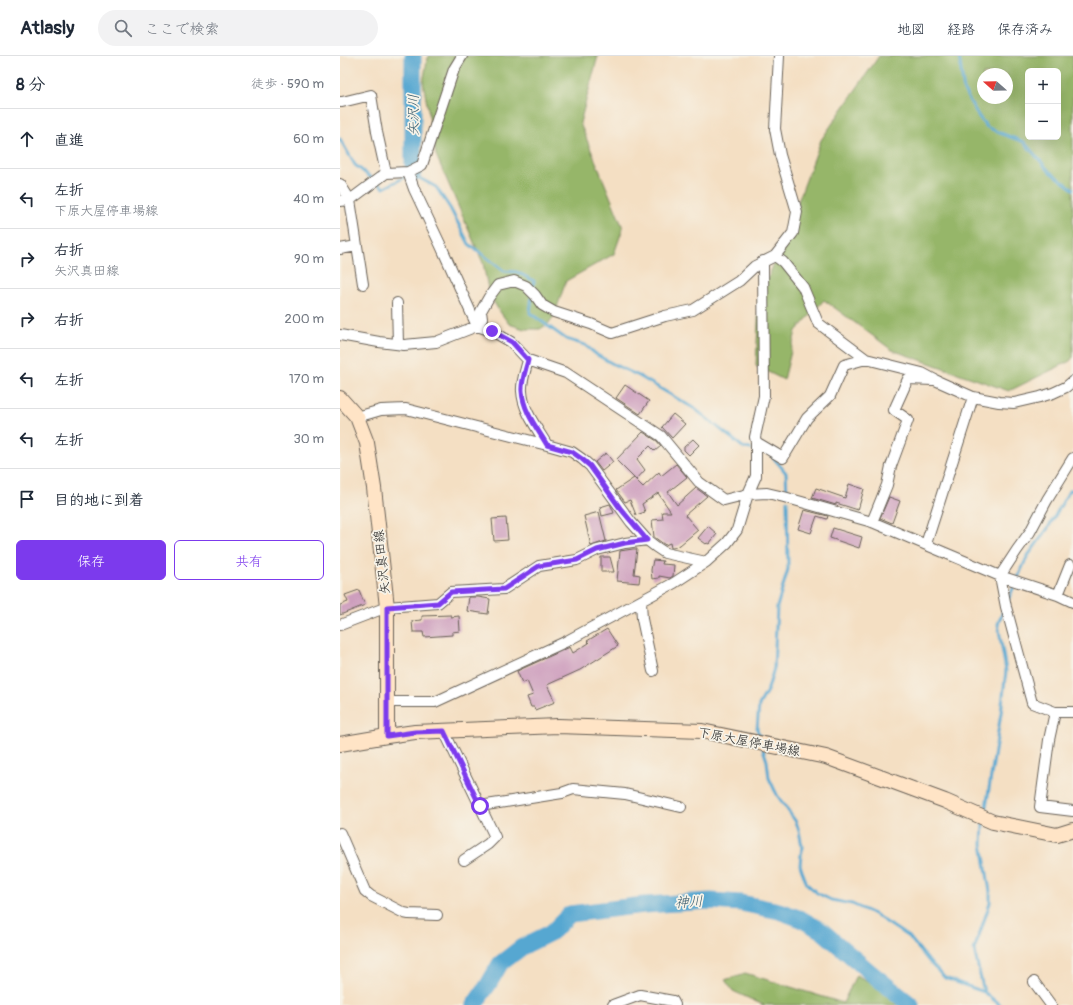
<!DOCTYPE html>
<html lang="ja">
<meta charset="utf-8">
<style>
:root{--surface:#fff;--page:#f2f2f3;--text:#1f2937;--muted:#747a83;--line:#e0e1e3;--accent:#7c3aed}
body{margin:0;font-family:Pangolin,"Klee One",sans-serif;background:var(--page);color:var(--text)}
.controls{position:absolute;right:12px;top:12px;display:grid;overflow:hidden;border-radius:6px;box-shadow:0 4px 16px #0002}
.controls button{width:36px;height:36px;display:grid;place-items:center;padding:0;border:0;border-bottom:1px solid var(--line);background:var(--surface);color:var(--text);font:20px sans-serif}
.compass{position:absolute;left:637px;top:12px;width:36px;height:36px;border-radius:50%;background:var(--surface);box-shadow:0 4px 16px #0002;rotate:290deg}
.stop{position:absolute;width:12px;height:12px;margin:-9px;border:3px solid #7c3aed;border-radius:50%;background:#fff}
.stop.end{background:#7c3aed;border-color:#fff;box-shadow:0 1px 4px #0008}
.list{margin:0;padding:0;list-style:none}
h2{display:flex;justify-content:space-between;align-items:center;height:52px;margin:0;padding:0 16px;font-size:17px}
h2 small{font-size:13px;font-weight:400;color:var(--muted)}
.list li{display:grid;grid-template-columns:26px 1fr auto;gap:12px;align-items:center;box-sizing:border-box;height:60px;padding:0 16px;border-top:1px solid var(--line)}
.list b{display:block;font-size:15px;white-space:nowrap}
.list p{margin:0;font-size:13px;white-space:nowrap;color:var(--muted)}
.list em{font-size:13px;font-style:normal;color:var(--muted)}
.actions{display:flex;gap:8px;padding:12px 16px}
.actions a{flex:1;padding:9px 0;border:1px solid var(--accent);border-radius:6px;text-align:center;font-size:14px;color:var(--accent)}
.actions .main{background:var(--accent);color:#fff}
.icon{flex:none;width:22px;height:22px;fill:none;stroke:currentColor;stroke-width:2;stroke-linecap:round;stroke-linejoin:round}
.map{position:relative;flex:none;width:733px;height:949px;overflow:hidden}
header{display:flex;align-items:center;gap:24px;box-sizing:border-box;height:56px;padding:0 20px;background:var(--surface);border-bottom:1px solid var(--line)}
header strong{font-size:19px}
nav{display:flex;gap:22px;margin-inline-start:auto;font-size:14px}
.search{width:280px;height:36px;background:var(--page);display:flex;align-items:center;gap:10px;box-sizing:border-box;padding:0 14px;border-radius:22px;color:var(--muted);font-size:15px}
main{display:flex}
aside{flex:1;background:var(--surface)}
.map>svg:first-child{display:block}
</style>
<header>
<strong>Atlasly</strong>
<div class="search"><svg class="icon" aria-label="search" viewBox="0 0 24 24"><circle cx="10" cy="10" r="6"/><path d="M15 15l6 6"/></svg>ここで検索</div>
<nav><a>地図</a><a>経路</a><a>保存済み</a></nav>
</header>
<main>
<aside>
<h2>8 分<small>徒歩 · 590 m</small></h2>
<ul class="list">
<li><svg class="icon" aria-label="ahead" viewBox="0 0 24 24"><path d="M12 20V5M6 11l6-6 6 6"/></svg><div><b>直進</b></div><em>60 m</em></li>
<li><svg class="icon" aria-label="left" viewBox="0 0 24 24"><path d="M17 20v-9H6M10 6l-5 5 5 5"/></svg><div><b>左折</b><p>下原大屋停車場線</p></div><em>40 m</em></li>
<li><svg class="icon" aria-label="right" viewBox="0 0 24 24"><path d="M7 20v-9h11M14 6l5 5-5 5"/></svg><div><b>右折</b><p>矢沢真田線</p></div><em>90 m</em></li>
<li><svg class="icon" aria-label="right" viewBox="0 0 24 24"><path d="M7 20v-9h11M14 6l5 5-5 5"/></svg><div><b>右折</b></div><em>200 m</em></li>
<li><svg class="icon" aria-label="left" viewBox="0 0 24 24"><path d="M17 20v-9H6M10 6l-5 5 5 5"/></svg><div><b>左折</b></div><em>170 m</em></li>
<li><svg class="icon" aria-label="left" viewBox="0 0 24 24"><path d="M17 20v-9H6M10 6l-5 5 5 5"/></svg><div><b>左折</b></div><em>30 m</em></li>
<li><svg class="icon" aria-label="arrive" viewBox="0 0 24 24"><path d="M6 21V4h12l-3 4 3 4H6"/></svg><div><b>目的地に到着</b></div></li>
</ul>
<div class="actions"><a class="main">保存</a><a>共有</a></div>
</aside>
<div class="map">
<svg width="733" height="949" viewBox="0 0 733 949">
<rect width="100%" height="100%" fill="#f7f3e8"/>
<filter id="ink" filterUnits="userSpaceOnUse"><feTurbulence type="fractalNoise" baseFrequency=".025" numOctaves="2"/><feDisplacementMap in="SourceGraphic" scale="8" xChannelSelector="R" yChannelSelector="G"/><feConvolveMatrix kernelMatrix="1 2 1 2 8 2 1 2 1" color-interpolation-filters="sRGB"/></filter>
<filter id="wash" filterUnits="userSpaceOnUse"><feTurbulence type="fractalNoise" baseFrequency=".012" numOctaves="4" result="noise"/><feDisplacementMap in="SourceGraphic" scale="16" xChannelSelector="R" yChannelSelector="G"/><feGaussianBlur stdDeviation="0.9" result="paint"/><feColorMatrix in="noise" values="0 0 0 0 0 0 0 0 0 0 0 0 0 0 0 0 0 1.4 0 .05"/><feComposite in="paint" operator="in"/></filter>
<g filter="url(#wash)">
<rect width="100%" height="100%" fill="#f4dfc3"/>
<path fill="#96b669" stroke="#596942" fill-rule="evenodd" d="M88,0H258L240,67L283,172L274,198L226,225L214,260L208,268L200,273H184L169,268L158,253L149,238L143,207L96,99L83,26Z
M539,0H733V301L730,305L669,335L552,294L484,244L456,275L444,324L416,310L419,245L450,167L481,84ZM688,15H718V81H688ZM643,18H667V42H643Z
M405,917L503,947L516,919L574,949H423L393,935L385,924Z"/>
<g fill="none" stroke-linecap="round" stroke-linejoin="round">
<path stroke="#57a7d1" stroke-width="3" d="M619,0L624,35L639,61L647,71L660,77L684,86L710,116L733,133
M0,83L15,109L44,132L67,120
M72,118L96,131L110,152L129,188L164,215L177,216L194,225L193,233
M192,240L190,257L226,283L245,289L257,299L275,309L299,320L355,353L404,392L411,393
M432,400L442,412L446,417L447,438
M668,544L687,501L708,472L729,435L733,434
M421,684L417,673L419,649L428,633L434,612L437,551L448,513L447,445
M423,693L427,705L429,722L437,739L456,766L459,775L462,790L460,809L462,815L467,828L477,837L491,844L512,848L534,858L570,882L592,909L605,922L644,936L660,949
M645,758L661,657L666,615L658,568L663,555
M643,767L642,788L650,836V847L634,894L644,936"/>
<path stroke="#57a7d1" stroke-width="17" d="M73,117V0
M134,949L148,929L160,908L182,891L212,876L230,858L304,849L371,845L401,847L439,855L461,863L482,875L531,917L571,949"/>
</g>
<g id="blocks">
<path fill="#cd9ebd" d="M285,329L309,345L300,358L276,342Z
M333,358L345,368L332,382L322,371Z
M303,376L317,385L321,390L315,395L310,390L297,403L305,414L296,424L276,404Z
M353,383L359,389L349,399L344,394V391Z
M266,397L273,406L262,415L255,406Z
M336,408L347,421L328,436L337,449L356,432L367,440L345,459L358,474L340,489L333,492H331L330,487L325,489L314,481L312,464L323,463L322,456H331L318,437L302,448L305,456L296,459L290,444L285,446L276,434L294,422L303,431L319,416L321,420Z
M509,428L524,433L518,454L496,447V449L472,442L476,432L505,442Z
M549,441L560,445L552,467L540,462Z
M270,448L272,452L274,457L262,460L260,451Z
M464,454L488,460L487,463L477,460L471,477L458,473Z
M259,456L266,485L251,490L244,460Z
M166,462L168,484L154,485L152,463Z
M368,470L377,478L369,488L367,487L366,488L358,482Z
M493,472L522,481L519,492L490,482Z
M293,493H297L294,518L300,519L299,527L277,525L280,495Z
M261,501H270L274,516H261Z
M313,504L323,505L322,508L334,509L333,520L330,522L319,520V522L312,523L311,514Z
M19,534L25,549L0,559V549L8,546L5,539Z
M129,541H138L150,543L148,558L127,555Z
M111,559V561L119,560L120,575L112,576V579L84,581L83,576H73L72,565L82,564V560Z
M267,573L278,590L240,614L207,629L215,646L195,654L194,651H191L187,641L193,639L187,625L182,627L177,615L230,591L233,597L249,587L247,585Z"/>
</g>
</g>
<g filter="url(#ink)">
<use href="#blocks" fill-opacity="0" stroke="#686056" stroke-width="1"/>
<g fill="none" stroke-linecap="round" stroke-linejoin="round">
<defs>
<path id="street" d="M0,46H2L31,39L37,76L46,117
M68,116L82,109L114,13L122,0
M0,128L10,144L17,190L0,193
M0,145L10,144L46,117L68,116L74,133L101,190L137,270L152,275L171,286L188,304L226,317L321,380L359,426L384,444L408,438L427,437L444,441L532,466L660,520L718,539L733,546
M17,190L23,228
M435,200L443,206L463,231L478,267L526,303L582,317L595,324L633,341L659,346L674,347L700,341L713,337L726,331L733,325
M57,247L58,288
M0,279L39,286L64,289L96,286L137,270L142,263L141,255L149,241L158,229L174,225L186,230L195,239L202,249L214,256L251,268L272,277L325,260L353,254L399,225L415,210L435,200L453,177L457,156L440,99L435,73L439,0
M188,304C186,313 181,326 182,335C183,355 197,372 207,389
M17,361L41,354L66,353L207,389L232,396L242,403L250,410L291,466L307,484L316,491L325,497L366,506
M416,386L443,402L467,362L490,340L504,309L526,303
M733,402L707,444L690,476L677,494L660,520L666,551L692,647L715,656H733
M532,466L547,429L551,410L568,364L554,354L568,323L593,324
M586,488L633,341
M718,539L730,509
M301,546L302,563L313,615
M0,569L47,551L98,547L111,536L164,533L199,510L237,504L257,494L285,487L307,484
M47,646H95L225,586L334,527L366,506L387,487L397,474L408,438L416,420V386L415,381L424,340L423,205
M715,656L709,684L700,751L733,755
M104,675L155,781L148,788L124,804
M140,750L222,737L233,733L285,738L341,751
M0,777L25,835L31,840L64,857L69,858L97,859
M694,926L711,949
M273,949L300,939L333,945L335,949"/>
<path id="secondary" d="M0,342L17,361L27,387L34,432L47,551V680
M0,688L47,680L75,676L218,670L362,675L486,701L605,745L653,766L717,779L733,774"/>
</defs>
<use href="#street" stroke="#686056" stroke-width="12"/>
<use href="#secondary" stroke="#686056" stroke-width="16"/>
<use href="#street" stroke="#fff" stroke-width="10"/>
<use href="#secondary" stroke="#ffe4c6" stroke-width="14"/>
</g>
</g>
<g fill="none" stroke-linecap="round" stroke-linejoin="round" filter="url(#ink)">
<path stroke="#7c3aed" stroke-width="5" d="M140,750L104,675L75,676L47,680V551L98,547L111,536L164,533L199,510L237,504L257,494L285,487L307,484L280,452L250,410L242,403L232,396L207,389C197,372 183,355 182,335C181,326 186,313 188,304L172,286L152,275"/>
</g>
<g text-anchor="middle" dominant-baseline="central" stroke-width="3.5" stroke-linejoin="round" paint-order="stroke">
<g font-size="13" fill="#1c1c1c" stroke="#f7f3e8">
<text transform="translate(42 506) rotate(-96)">矢沢真田線</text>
<text transform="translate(409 686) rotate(11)">下原大屋停車場線</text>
</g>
<g font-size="14" font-style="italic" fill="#375b6d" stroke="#f7f3e8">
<text transform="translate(73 59) rotate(-90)">矢沢川</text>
<text transform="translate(349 846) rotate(-3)">神川</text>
</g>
</g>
</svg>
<div class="controls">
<button>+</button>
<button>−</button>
</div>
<svg class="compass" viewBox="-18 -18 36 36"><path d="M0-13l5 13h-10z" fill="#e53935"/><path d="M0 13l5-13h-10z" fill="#747a83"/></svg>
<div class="stop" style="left:140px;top:750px"></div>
<div class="stop end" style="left:152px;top:275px"></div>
</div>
</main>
